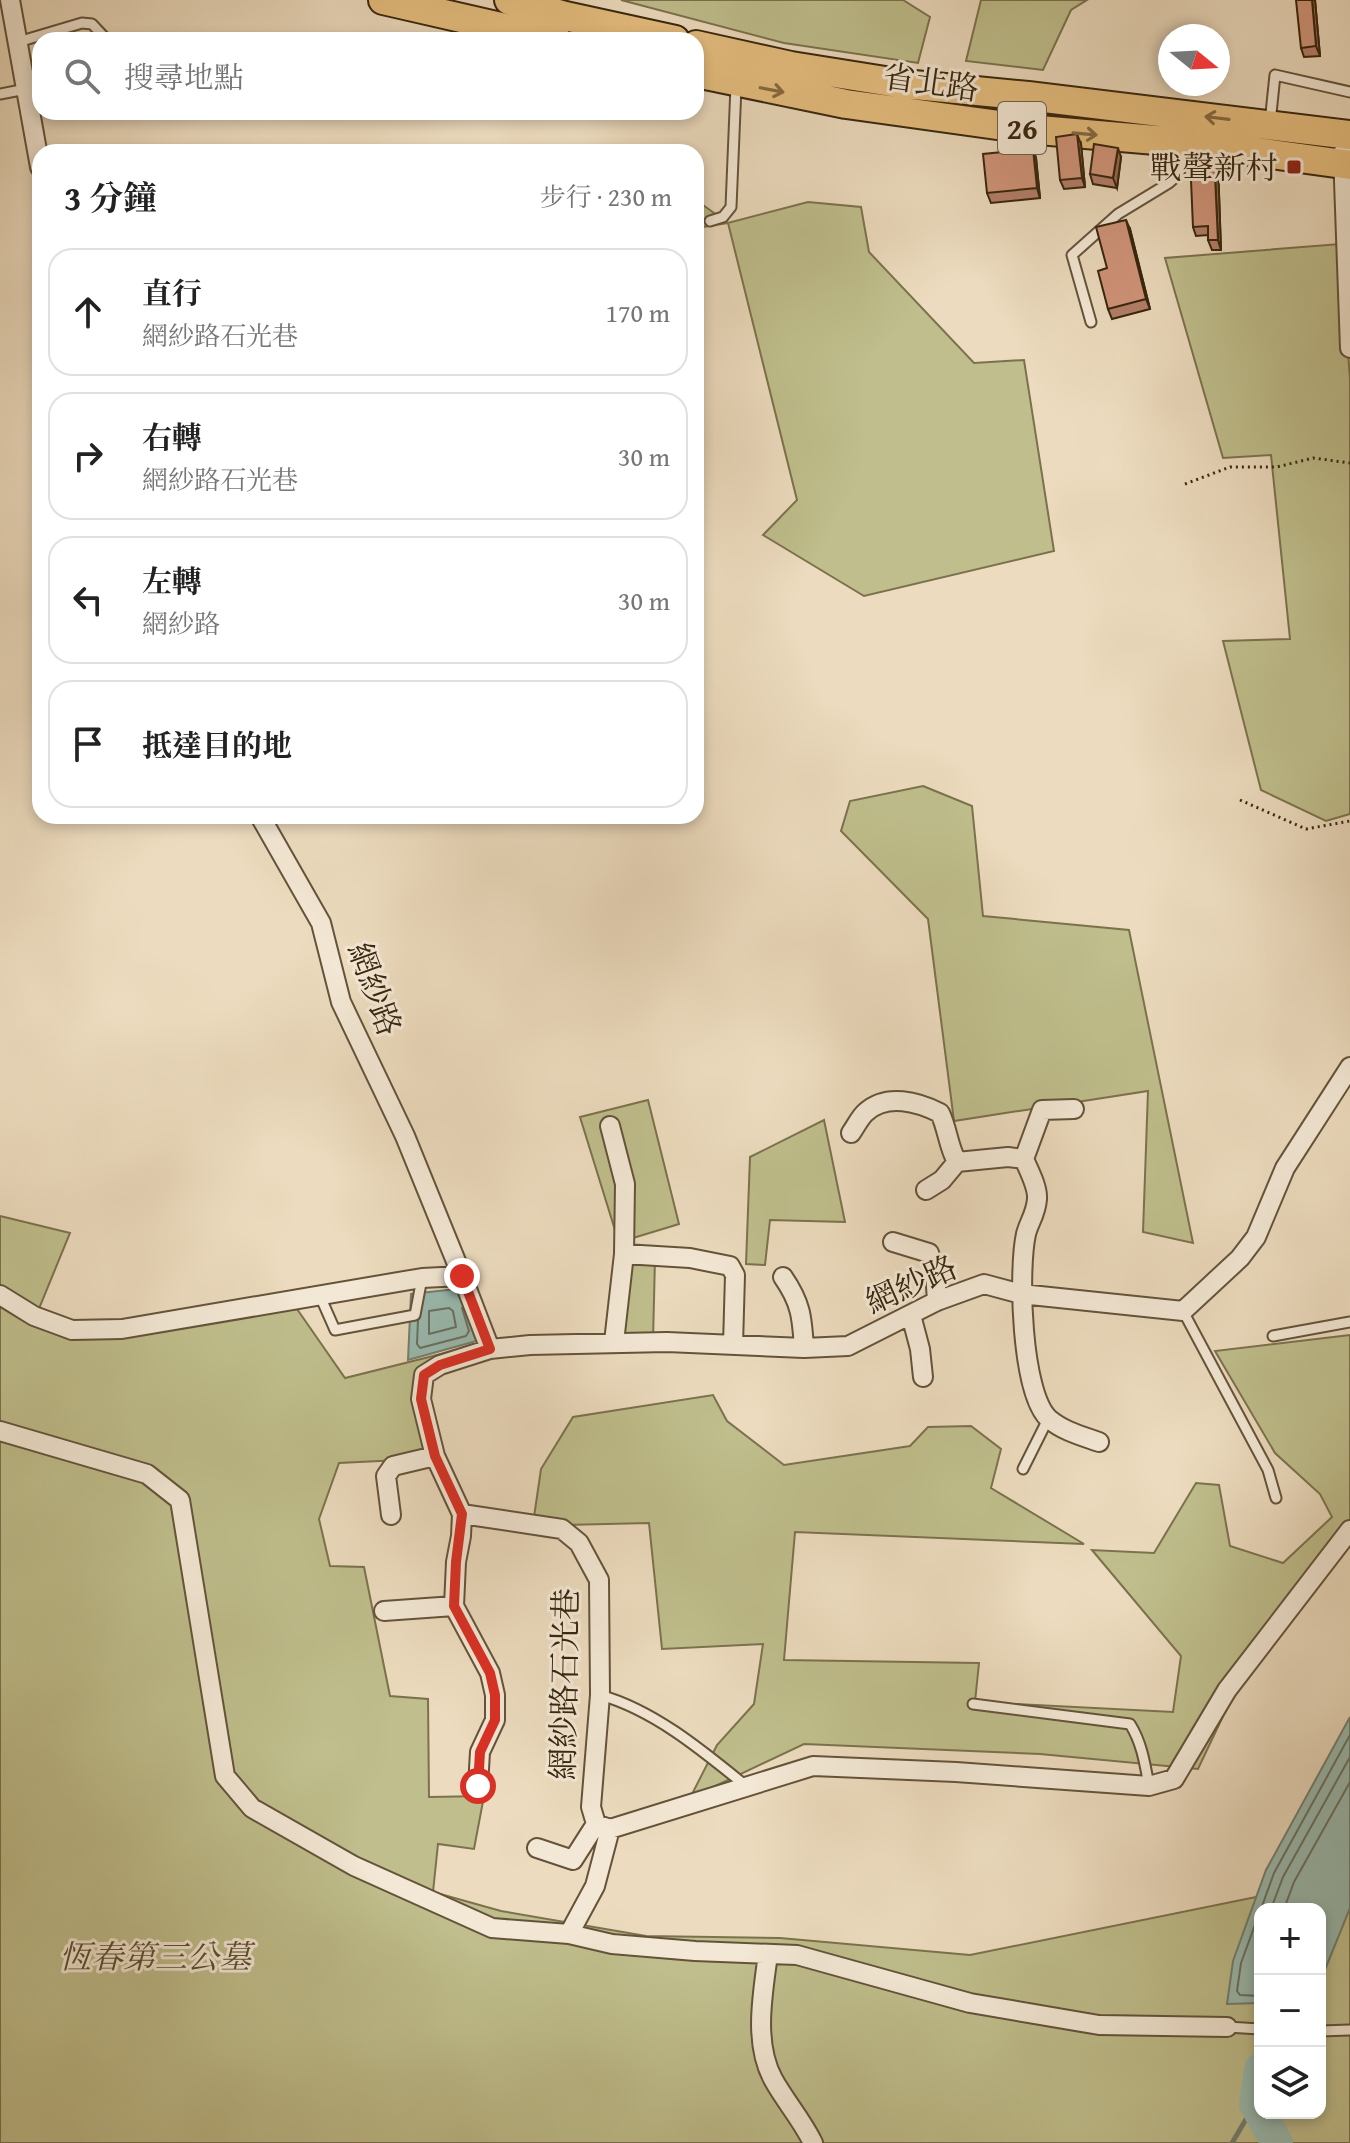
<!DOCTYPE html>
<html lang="zh-TW">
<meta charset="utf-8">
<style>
:root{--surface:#fff;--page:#f2f2f2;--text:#222;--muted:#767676;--line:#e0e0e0}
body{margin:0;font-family:"Gentium Book Plus","Noto Serif TC",serif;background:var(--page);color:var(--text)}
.controls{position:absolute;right:24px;bottom:24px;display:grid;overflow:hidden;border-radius:16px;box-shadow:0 4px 12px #0003}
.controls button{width:72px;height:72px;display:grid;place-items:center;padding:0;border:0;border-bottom:2px solid var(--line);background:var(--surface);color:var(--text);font:40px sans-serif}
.compass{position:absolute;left:1158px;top:24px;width:72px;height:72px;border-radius:50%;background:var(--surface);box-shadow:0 4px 12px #0003;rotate:108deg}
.stop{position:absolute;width:24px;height:24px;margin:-18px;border:6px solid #d93025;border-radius:50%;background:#fff}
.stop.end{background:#d93025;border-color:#fff;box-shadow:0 2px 8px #0008}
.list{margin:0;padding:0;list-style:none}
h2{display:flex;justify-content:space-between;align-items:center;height:104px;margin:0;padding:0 32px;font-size:34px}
h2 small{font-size:26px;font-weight:400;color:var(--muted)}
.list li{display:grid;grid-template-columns:52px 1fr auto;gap:24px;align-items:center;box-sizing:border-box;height:128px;margin:0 16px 16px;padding:0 16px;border:2px solid var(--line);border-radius:24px}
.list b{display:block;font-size:30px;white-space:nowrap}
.list p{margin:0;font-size:26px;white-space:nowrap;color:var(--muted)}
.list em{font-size:26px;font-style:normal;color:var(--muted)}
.icon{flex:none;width:44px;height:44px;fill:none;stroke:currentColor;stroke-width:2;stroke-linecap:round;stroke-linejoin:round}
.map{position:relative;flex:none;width:1350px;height:2143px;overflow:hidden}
.search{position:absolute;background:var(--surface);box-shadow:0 4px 12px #0003;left:32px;top:32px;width:672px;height:88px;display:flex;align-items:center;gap:20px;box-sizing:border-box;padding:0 28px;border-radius:24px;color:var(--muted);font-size:30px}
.panel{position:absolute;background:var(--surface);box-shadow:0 4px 12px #0003;left:32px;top:144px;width:672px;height:680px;border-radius:24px}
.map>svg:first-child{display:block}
</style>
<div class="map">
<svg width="1350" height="2143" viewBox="0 0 1350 2143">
<rect width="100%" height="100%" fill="#ecdbbe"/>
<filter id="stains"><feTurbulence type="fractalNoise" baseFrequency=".0025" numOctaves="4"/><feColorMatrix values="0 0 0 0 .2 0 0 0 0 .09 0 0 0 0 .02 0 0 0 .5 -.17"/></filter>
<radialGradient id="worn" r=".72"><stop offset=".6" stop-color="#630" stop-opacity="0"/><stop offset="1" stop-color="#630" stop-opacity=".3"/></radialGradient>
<path fill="#bfbe8c" stroke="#7b724d" stroke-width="2" fill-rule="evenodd" d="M621,0H903L930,17L918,63L784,43Z
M981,0H1087L1071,10L1043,70L966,61Z
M696,200L728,223L808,202L861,207L869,252L974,363L1024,360L1054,551L864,596L763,535L797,500L728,223L696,228Z
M1340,244L1350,379V814L1326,821L1261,790L1223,641L1290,639L1271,455L1223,458L1165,258Z
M923,786L972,806L983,916L1129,930L1193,1243L1143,1232L1148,1091L954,1121L928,919L841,831L850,801Z
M648,1100L679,1224L633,1238L634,1264L655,1258L653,1341L620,1338L619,1243L580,1117Z
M824,1120L845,1222L770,1220L765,1265L746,1264L750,1157Z
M0,1216L70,1233L38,1311L75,1329L125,1333L297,1309L345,1378L497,1340L470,1363L431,1378C427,1404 435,1432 441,1458L339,1463L319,1519L330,1566L364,1567L390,1696L428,1699L429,1797L484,1796L474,1849L438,1844L433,1892L501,1911L646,1936L780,1938L970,1955L1350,1878V2143H0ZM1260,1909H1320V2113H1260Z
M1350,1335V1538L1263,1632L1198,1769L1040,1754L804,1744L690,1798L717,1745L754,1704L763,1644L662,1649L649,1523L564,1525L534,1517L541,1469L573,1417L713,1395L727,1421L784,1465L910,1446L928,1427L971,1426L1001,1449L991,1488L1084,1544L795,1532L784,1660L979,1663L975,1702L1173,1712L1181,1656L1092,1550L1154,1553L1196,1483L1219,1485L1230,1546L1283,1563L1332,1517L1320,1494L1275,1453L1215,1351Z"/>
<path fill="#99bbb1" stroke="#727f70" stroke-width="2" d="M465,1288L480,1340L408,1360L411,1294Z
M1350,1717V1908L1320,1982V1909H1260V2003L1227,2004L1233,1961L1266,1870Z"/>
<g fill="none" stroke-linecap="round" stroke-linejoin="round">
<path stroke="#687060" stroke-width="2" d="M449,1308L453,1311L456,1327L429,1334V1311Z
M418,1320L417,1344L420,1348L466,1336L469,1331L462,1308
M1261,1909L1274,1873L1350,1735
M1271,1909L1283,1877L1350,1757
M1284,1909L1294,1882L1350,1782
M1260,1911L1241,1963L1237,1991L1240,1995L1260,1996"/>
<path stroke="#727f70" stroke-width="5" d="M1232,2143L1255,2104"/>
<path stroke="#99bbb1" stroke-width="32" d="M1260,2069L1255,2104L1260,2113
M1260,2113L1277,2143"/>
<defs>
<path id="service" d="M471,23L473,40
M18,42L82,23L92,24L107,40
M0,94L26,89
M1270,123L1275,75L1350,92
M710,221L723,217L731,207L736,86
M1091,322L1072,255L1118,214L1169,183L1178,175L1189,148
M320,1296L335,1330L415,1315L422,1278
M1183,1311L1268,1470L1276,1498
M1273,1336L1350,1322
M1023,1469L1048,1419
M600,1695C654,1710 703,1751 746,1786
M973,1704L1130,1724C1142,1743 1145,1764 1149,1786
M1227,2027L1260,2029
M1320,2031L1350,2030"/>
<path id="minor" d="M10,0L40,167
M1343,153L1350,348
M260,816L321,923L341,1002L405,1136L462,1276
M610,1126L625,1184L624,1254L614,1342
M851,1133C856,1126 860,1117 866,1112C887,1093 918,1102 940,1113C948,1130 948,1146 957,1162L1008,1157L1024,1159C1029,1171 1038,1187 1037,1199C1036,1214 1029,1222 1026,1234C1018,1270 1021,1394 1049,1419C1063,1431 1082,1436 1099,1442
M1024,1159L1042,1110L1074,1109
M926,1190L942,1180L957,1162
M893,1242L929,1253L935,1272L937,1301
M624,1254L690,1258L730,1266L735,1275L733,1345
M783,1277C801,1303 802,1317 804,1348
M0,1295L34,1316L72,1330L122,1329L422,1278L462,1276L490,1349
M911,1315L920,1349L923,1377
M0,1431L147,1474L180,1500L225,1776L252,1808L354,1866L492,1928L569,1934L612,1944L695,1951L797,1955L970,2003L1099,2025L1227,2027
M462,1514L562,1529L579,1543L599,1580L600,1695L591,1807L596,1824L610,1829L595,1886L569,1934
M391,1515L386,1476L393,1466L435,1456
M384,1611L454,1606
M478,1786L480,1752L495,1720V1695L490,1673L454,1606L456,1562L461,1536L462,1514L435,1456L421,1399L424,1375L440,1365L490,1349L530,1345L667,1342L804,1348L848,1346L937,1301L984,1284L1021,1294L1183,1311L1240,1258L1256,1237L1285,1168L1350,1067
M610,1829L813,1766L956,1772L1149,1786L1174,1779L1227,1690L1350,1530
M537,1848L573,1860L596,1824
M768,1954C763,1993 753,2042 773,2079C785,2101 802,2120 813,2143"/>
<path id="primary" d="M383,0L557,40
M509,0L565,16L675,40
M696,45L791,66L904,84L1028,96L1350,135
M696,73L846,104L1027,129L1191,143L1350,165"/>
</defs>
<use href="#service" stroke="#64533a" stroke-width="13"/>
<use href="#minor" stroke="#64533a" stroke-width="22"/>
<use href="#primary" stroke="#37260e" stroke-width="32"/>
<path stroke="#37260e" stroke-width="3" stroke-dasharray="2 4" stroke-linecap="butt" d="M1185,484L1230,467H1277L1313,458L1350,463
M1240,800L1306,829L1350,821"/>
<use href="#service" stroke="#f3e8d5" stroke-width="9"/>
<use href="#minor" stroke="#f3e8d5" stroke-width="18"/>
<use href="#primary" stroke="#e6be7f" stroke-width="28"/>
</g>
<path fill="#b37f69" stroke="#37260e" stroke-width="2" d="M1315,0L1320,56L1304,57L1301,48Z
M1081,144L1085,187L1064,189L1060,180Z
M1033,149L1036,158L1040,198L991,203L987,193Z
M1121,157L1117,188L1093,184L1090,174Z
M1218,165L1221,250H1212L1208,240V235L1196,236L1193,227Z
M1130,229L1150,309L1112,319L1108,309L1107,268Z"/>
<path fill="#926855" stroke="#37260e" stroke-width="2" d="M1312,0H1315L1320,56L1316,46Z
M1077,134L1081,144L1085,187L1082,178Z
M1118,148L1121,157L1117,188L1113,178Z
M1033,149L1036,158L1040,198L1037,188Z
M1214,155L1218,165L1221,250L1218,240Z
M1126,220L1130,229L1150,309L1146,299Z"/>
<path fill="#d0947a" stroke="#37260e" stroke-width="2" d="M1296,0H1312L1316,46L1301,48Z
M1077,134L1082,178L1060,180L1056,137Z
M1094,144L1118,148L1113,178L1090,174Z
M1033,149L1037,188L987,193L983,154Z
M1214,155L1218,240H1208V226L1193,227L1190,157Z
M1126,220L1146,299L1108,309L1098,271L1107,268L1096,227Z"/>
<defs><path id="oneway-shaft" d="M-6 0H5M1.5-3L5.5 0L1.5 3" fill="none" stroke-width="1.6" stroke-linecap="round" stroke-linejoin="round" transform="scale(2)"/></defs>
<g stroke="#866a41">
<use href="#oneway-shaft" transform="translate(772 90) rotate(11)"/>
<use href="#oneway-shaft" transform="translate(1217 118) rotate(-173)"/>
<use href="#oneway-shaft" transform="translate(1085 134) rotate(5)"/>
</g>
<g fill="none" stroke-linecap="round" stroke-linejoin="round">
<path stroke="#d93025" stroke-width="10" d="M462,1276L490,1349L440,1365L424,1375L421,1399L435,1456L462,1514L456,1562L454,1606L490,1673L495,1695V1720L480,1752L478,1786"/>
</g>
<rect fill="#8f2418" stroke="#f3e8d5" stroke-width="3" x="1286" y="159" width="16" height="16" rx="4"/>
<g text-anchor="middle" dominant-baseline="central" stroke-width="6" stroke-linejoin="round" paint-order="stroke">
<rect fill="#f3e8d5" stroke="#6f604a" stroke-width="2" x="998" y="102" width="48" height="52" rx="6"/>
<g font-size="30" font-weight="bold" fill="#37260e">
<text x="1022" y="128">26</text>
</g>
<g font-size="32" fill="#37260e" stroke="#f3e8d5">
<text transform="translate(931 82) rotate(8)">省北路</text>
<text transform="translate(375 989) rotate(70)">網紗路</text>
<text transform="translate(911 1284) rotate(-24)">網紗路</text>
<text transform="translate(564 1684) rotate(-89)">網紗路石光巷</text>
</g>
<g font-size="32" fill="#37260e" stroke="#f3e8d5" text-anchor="end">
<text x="1278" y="167">戰聲新村</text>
</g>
<g font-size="32" font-style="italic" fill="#594c2e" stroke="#f3e8d5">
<text x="155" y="1956">恆春第三公墓</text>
</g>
</g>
<rect width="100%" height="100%" filter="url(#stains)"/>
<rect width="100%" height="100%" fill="url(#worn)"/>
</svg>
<div class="controls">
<button>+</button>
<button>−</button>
<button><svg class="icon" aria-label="layers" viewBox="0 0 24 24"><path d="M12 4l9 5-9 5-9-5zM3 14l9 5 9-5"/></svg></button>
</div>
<svg class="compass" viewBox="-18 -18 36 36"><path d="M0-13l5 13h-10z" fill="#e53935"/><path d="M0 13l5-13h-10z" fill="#767676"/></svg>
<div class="stop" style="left:478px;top:1786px"></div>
<div class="stop end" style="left:462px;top:1276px"></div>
<div class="search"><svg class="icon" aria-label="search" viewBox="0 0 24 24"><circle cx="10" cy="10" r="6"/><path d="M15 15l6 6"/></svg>搜尋地點</div>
<section class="panel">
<h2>3 分鐘<small>步行 · 230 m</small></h2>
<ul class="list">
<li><svg class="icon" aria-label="ahead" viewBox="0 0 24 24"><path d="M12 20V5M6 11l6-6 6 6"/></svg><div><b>直行</b><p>網紗路石光巷</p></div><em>170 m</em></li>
<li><svg class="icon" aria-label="right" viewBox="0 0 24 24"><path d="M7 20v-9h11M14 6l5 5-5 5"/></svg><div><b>右轉</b><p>網紗路石光巷</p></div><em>30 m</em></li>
<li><svg class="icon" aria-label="left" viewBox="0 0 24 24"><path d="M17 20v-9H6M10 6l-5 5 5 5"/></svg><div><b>左轉</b><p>網紗路</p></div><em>30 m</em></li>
<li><svg class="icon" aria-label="arrive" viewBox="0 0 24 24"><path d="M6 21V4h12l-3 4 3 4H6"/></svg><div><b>抵達目的地</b></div></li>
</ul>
</section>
</div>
